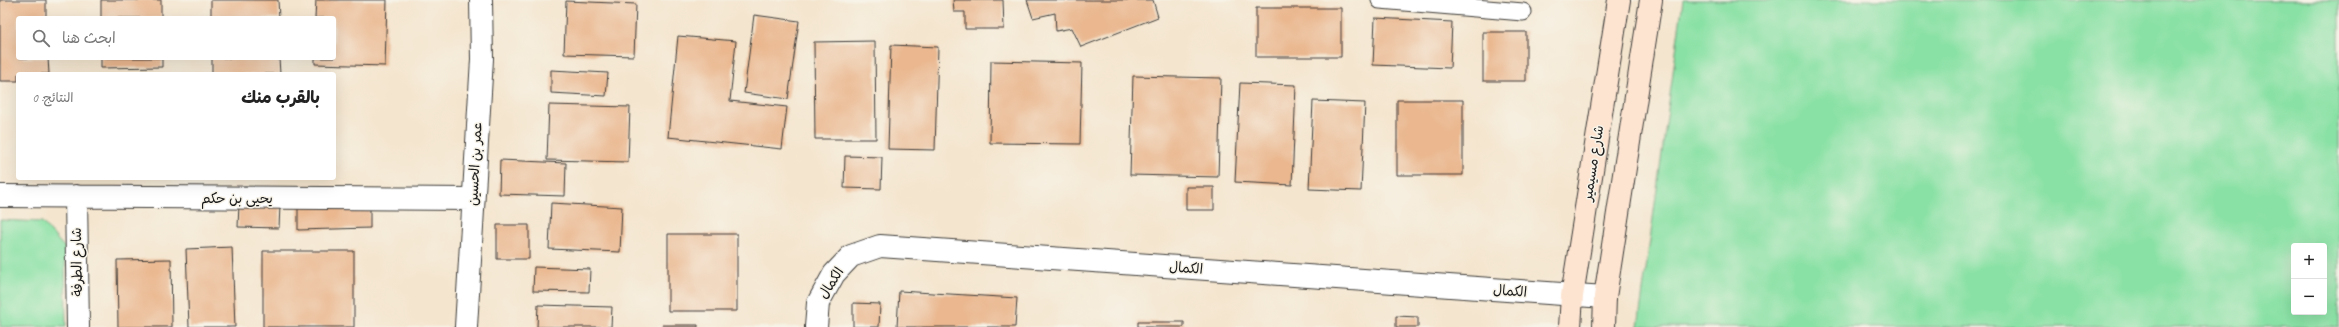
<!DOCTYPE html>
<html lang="ar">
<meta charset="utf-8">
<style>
:root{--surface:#fff;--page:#f6f6f6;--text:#222;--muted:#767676;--line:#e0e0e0}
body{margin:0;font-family:Caveat,"Playpen Sans Arabic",sans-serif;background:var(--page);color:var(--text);direction:rtl}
.controls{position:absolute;right:12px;bottom:12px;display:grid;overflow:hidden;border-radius:4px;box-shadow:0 4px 16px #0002}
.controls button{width:36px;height:36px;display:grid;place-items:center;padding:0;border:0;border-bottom:1px solid var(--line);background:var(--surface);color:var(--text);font:20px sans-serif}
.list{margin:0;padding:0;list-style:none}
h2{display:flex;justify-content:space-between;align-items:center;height:52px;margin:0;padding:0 16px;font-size:17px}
h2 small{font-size:13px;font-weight:400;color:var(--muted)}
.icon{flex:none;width:22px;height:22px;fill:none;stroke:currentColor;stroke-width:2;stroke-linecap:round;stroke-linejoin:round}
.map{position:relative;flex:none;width:2339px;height:327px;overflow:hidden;direction:ltr}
.search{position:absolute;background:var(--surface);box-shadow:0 4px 16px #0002;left:16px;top:16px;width:320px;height:44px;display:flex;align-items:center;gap:10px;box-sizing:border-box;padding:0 14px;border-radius:4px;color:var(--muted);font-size:15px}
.panel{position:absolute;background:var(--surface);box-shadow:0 4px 16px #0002;left:16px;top:72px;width:320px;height:108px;border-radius:4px;direction:rtl}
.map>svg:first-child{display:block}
</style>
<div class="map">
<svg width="2339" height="327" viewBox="0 0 2339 327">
<rect width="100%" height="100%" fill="#f7f3e8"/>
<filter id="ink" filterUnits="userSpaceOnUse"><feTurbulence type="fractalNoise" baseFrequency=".025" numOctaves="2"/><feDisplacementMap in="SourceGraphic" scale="8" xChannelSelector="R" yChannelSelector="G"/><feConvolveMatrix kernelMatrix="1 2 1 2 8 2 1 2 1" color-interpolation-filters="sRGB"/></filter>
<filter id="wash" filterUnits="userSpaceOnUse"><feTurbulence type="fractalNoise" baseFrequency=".012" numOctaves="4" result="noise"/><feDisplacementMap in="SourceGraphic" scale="16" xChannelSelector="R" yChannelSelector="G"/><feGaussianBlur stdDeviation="0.9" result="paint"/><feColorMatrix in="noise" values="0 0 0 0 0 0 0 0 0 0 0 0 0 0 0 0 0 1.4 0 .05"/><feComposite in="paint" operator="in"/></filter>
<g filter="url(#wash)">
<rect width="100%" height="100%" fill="#f4e5ce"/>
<path fill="#89e1a5" stroke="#527e60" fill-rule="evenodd" d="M1683,0H2339V327H1638ZM2294,246H2324V312H2294Z
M0,220L42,222L65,248L66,327H0Z"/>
<g id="blocks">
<path fill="#eab78f" d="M0,0H46V18H18V58H48L49,74H18V81H0Z
M101,0H161V18H101Z
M211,0H278L279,18H211Z
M316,0H387L385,66L315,64V58H334V18H315Z
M953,0H1003L1004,29H965V12H954Z
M1027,0H1153L1158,17L1081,47L1072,28L1056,31L1055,13L1033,18Z
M566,1L636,4L634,56L564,54Z
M1256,8H1341V57H1256Z
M754,15L799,21L788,99L744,93Z
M1375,18L1452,22L1450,68L1373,65Z
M1483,32H1526V81H1483Z
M678,36L736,41L730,101L787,107L782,149L668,137Z
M875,41L876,139H815L814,42Z
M891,45L938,47L935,150L888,149Z
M101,58H162V67L101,68Z
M212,58H279L280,74H212Z
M991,61L1082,63L1080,144L990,143Z
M551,70L608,73L606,96L551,93Z
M1133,76L1221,78L1218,177L1130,175Z
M1240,83L1296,85L1292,185L1235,182Z
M1397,100H1463V175H1397Z
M1313,101L1365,103L1361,191L1309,189Z
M549,105L630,107L628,162L547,160Z
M845,156L882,157L881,189L844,188Z
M500,160L566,163L565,196L499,194Z
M1186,187H1214V210H1186Z
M370,203V228L298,230V205Z
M551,203L622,207L620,252L549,249Z
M239,204L280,205L279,228L238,227Z
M497,225H529V259H497Z
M668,234H737V311H668Z
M232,247L235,327H189L186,249Z
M263,251H354V327H263Z
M171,259L172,327H118L117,260Z
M534,267L590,269L589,292L533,291Z
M899,291L1017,298L1015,327H897Z
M853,303L880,304L879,327H853Z
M538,305L612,307L611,327H537Z
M1396,316L1418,317V327H1396Z
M1138,322H1184V327H1138Z
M662,325H698V327H662Z"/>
</g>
</g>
<g filter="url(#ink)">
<use href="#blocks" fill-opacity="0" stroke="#3c3a37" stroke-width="1"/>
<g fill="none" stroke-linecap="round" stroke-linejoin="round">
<defs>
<path id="lane" d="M1380,0L1523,12"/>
<path id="street" d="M0,196L473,199
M76,196L78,327
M466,327L482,59L481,0
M816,327L818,303L834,274L851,256L880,246L1605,297"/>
<path id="secondary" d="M1570,327L1572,296L1619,0
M1604,327L1605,297L1651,0"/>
</defs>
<use href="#lane" stroke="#3c3a37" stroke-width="19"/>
<use href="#street" stroke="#3c3a37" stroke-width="24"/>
<use href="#secondary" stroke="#3c3a37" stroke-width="24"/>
<use href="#lane" stroke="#fff" stroke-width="17"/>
<use href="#street" stroke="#fff" stroke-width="22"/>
<use href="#secondary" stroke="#fde4d1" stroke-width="22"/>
</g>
</g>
<g text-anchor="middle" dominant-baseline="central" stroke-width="3" stroke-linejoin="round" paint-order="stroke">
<g font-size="14" fill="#1c1c1c" stroke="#f7f3e8">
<text transform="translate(1593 163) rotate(-81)">شارع مسيمير</text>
<text transform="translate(475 164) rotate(-87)">عمر بن الحسين</text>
<text x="237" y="198">يحيى بن حكم</text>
<text transform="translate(77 262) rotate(-91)">شارع الطرفة</text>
<text transform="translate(1186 268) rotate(4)">الكمال</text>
<text transform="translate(831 283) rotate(-57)">الكمال</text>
<text transform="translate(1510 291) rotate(4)">الكمال</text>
</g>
</g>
</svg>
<div class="controls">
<button>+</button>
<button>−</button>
</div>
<div class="search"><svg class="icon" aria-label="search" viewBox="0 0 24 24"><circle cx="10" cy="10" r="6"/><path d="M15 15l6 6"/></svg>ابحث هنا</div>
<section class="panel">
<h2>بالقرب منك<small>النتائج: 0</small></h2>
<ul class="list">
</ul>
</section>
</div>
